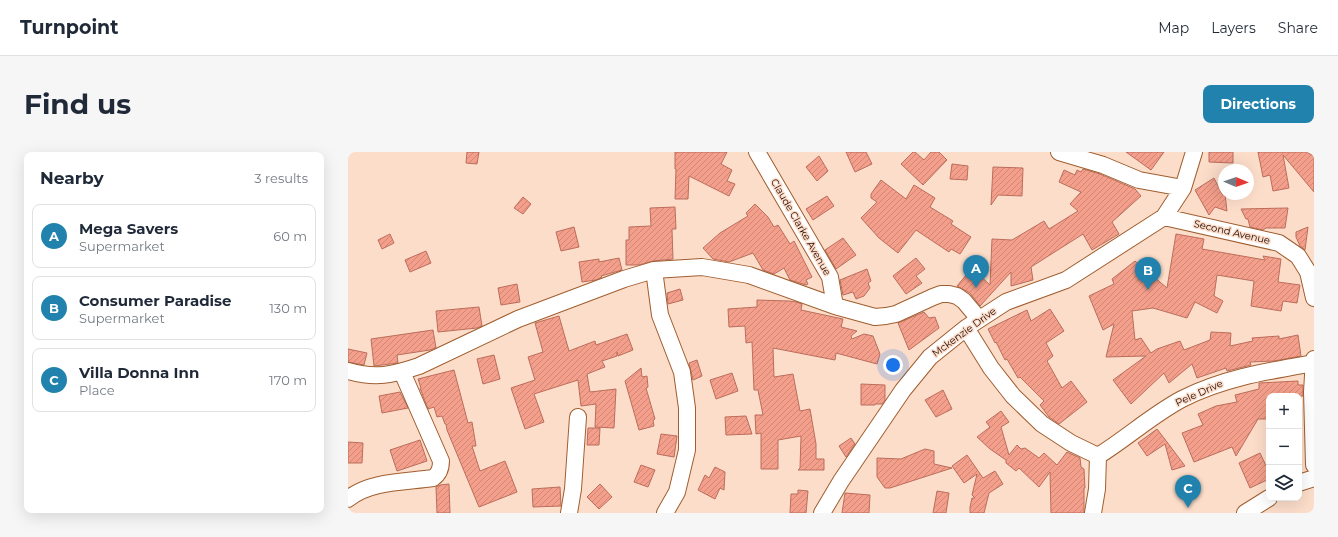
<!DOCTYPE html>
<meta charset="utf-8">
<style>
:root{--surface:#fff;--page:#f6f6f7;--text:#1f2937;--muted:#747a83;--line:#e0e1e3;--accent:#2182ad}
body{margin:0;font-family:Montserrat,sans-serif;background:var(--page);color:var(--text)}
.controls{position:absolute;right:12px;bottom:12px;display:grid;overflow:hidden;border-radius:8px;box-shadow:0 4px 16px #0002}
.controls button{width:36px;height:36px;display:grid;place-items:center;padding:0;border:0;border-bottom:1px solid var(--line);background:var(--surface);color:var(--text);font:20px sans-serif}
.compass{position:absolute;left:870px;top:12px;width:36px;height:36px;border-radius:50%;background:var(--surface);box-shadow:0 4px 16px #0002;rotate:92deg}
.you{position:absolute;left:545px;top:213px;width:14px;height:14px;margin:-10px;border:3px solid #fff;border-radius:50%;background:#1a73e8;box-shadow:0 0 0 6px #1a73e833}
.badge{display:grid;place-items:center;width:26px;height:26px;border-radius:50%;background:var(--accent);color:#fff;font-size:13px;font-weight:700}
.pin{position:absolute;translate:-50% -33px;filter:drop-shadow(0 1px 2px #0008)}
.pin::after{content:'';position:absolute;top:21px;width:14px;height:12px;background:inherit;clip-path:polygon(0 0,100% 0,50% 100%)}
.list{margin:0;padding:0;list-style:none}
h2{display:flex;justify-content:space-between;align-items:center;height:52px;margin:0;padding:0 16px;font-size:17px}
h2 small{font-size:13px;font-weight:400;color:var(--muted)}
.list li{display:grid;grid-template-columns:26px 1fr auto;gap:12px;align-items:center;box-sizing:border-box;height:64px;margin:0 8px 8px;padding:0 8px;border:1px solid var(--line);border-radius:8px}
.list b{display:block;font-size:15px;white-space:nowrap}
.list p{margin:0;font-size:13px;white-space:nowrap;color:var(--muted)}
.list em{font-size:13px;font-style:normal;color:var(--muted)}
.icon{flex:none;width:22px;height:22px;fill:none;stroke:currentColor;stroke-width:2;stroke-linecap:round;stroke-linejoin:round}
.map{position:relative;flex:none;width:966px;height:361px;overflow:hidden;border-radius:8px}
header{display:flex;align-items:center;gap:24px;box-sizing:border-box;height:56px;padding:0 20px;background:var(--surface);border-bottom:1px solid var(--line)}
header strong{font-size:19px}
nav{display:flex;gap:22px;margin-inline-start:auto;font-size:14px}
.intro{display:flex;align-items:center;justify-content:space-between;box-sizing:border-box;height:96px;padding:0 24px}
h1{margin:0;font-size:28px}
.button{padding:10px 18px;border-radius:8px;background:var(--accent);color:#fff;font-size:14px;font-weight:700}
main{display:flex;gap:24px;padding:0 24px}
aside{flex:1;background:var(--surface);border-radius:8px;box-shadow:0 4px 16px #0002}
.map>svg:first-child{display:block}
</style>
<header>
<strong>Turnpoint</strong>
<nav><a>Map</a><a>Layers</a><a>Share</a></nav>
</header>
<div class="intro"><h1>Find us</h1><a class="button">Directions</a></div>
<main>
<aside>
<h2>Nearby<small>3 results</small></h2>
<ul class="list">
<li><span class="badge">A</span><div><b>Mega Savers</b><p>Supermarket</p></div><em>60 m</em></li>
<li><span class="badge">B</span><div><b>Consumer Paradise</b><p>Supermarket</p></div><em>130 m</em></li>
<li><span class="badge">C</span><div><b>Villa Donna Inn</b><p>Place</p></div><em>170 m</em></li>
</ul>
</aside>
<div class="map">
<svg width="966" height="361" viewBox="0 0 966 361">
<defs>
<pattern id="building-hatch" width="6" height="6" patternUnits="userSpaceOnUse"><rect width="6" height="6" fill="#f39f8b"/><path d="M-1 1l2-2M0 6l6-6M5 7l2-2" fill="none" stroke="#d08776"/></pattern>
</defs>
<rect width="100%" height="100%" fill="#fcddca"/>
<path fill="url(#building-hatch)" stroke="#bc6d5b" d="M119,0H131L129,12L118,11Z
M327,0H379L373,12L384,18L379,29L387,32L381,44L341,24L340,47H327L328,17H327Z
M498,0H518L524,12L507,20Z
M565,0H567L576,8L583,0H591L599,8L575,33L553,12Z
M778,0H816L803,18Z
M861,0H885V11L861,10Z
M910,0H958L966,4V40L935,3L941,36L925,39L922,23L915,25Z
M471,4L480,19L469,29L458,15Z
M604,12L620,14L619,28L602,27Z
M645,15L675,16L674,44L650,43L643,53Z
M735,17L752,22L787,37L793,44L764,70L771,82L744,98L735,82L683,115L685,128L663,134V120L632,154L622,141L609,134L624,116L642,133L644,87L664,88L696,69L701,77L730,59L722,52L733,40L711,30L716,18L727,23L729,18L733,20Z
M866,26L874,42H877L879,59L867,55L861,63L847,38Z
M533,28L558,47L566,33L587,46L582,55L605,69L603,72L623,85L612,102L603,97L601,100L568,78L550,101L531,86L513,66L529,50L523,46V42Z
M479,44L486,54L465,68L458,57Z
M175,45L183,52L175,62L166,56Z
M407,52L420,65L426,75L430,73L442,92L446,89L464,125L458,128L460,132L458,133L442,128L436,116L426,122L415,118L405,101L381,110L365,107L355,96L372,81L400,64L398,61Z
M327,55L328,77H324L325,107L305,109L291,113H278V88H281V75L303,74L302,56Z
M940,56L937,76H918L915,78L902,75L900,67H898L893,57Z
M226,75L231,95L213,99L208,80Z
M960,75L957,98L952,94L948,85V80Z
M42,82L46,91L34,97L30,88Z
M828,82L856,87L854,97L917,108L915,104L933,107L930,130L952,133L949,151L935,149L933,159L903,154L906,129L869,123L866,144L875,149L869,161L847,150L839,166L805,156L784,159L787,188L793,186L803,201L809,197L832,189L836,198L862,188L863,180L883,181L882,194L905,189L904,186L931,184V187L950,183L953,204L926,209L902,210L903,213L879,219L878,216L849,226L844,212L821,231L816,221L783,252L765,228L798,204L758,205L766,172L755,178L741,144L766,132L764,127L787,109L819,136Z
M495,86L508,103L488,117L477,98Z
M78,99L83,111L62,120L57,108Z
M271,106L274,118L253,124L254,125L248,128L234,130L231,110L251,107V110Z
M568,106L577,117L568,124L574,131L558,142L545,124Z
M519,117L523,129L520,131L522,136L516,144L508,147L505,140L495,143L492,128Z
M169,132L172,150L153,153L150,136Z
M332,137L335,148L320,152L319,141Z
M409,148L441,149L448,150L454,152L453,158L495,167L493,175L509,179L503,184L504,187L516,182L525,184L532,202L529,212L488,201L487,208L425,196L426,225L445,222L452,259L462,257L468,292V307H476V318H450L452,316L453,284L430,288V317H413V281L408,282L407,263H415L410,238H406L404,190L398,191L397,174L381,175L380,157L409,155Z
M131,155L134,174L129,176L90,180L88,159Z
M702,157L716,179L698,191L705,204L699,209L714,236L723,229L739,250L711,272L701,265L692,253L696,249L672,225L670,226L659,207L657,208L648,190L647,191L640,177L679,158L683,169Z
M576,160L581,166L587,165L591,176L561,198L550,171Z
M211,164L221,199L247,189L248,193L279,182L285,198L270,204L269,200V204L254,209L257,215L239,222L242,240L268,237L266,276L247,275L248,252L233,254L230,228L186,242L196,270L177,277L163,236L187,228L180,205L195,200L187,171Z
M85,178L88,196L82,198L49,203L50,211L26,214L23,187Z
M0,197L19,201L16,213L0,210Z
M146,203L152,227L135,232L129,207Z
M349,208L354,224L345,228L341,211Z
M293,216L294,225L299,224L300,235L298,236L307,267L305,268L306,274L291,278L277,229Z
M106,218L120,271L124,270L128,294H124L132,319L157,309L169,340L131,355L99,278L98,272H97L94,264L89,265L86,255L80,257L72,236H73L70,227Z
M384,221L390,239L368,247L362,228Z
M950,229V233H955V244H921V267H910L888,304L884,295L846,310L834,281L855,273L850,262L868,254L889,250L887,243L911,237V231Z
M513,232L537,233V248L534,252H527V253H513Z
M595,238L604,257L588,265L577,248Z
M52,240L60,256L34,261L31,244Z
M653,259L661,270L653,275L661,303L669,293L673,297L677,296L691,306L696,301L709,313L719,300L732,306L733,315L736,317L737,336H736V361H703L702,320L691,335L671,316L668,319L658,311V308L642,297L629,285L642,275L638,270Z
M398,264L404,282L378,283L377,265Z
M240,276H252L251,293H239Z
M809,277L819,290L837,314L824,318L817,292L799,304L790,291Z
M313,282L329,284L326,305L309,302Z
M503,286L507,292L498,305L491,294Z
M72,288L79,309L49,319L42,298Z
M0,290L15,291L14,311H0Z
M577,297L586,299V312L604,316L542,336H537L529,325V306L553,307Z
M912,301L921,320V327L902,336L891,311Z
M619,303L635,326L647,319L655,332L641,341L636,361H622V355L624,346H627L624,343L629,322L616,331L604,314Z
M293,313L307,318L300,335L286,330Z
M367,315L377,320L376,338L372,336L367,347L350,338L357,323L361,326Z
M101,332L102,361H89L88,335L92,333Z
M252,332L264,345L251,357L239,345Z
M212,335L213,354L185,355L184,337Z
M450,338L460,339L458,361H442L443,342H450Z
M589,339L601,341L598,361H585Z
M497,341L522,343L521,361H494Z"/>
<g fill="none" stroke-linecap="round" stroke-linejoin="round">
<defs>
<path id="minor" d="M409,0L482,125L487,154
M711,0L755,13L791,28L835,36
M816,65L931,91L950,104L960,120L966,146
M306,118L312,163L334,220L339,256V298L329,340L317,361
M618,176L643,216L665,244L694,272L723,291L750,304C779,286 804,263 834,247C875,226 920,219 966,211
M966,207L964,240L966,313
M0,219C28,227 44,223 71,214L170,167L276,127L306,118L354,115L401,123L487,154L527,165L538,164L548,162L585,145L593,142H601L609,144L616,149L631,167
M951,331L966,326
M0,347C21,329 58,330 85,326C91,322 93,317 93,309L54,220
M221,361L225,337L230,265
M474,361L493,329L555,238L582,205L618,176L658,150L718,128L816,65L835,36L846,0
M745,361L749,337L750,304
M897,361L921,346"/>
</defs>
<use href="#minor" stroke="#a05e2f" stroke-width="18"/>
<use href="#minor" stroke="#fff" stroke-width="16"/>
</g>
<g text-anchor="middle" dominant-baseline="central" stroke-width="3" stroke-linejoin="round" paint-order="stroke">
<g font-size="10" fill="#210800" stroke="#fcddca">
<text transform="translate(453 75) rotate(60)">Claude Clarke Avenue</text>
<text transform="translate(884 80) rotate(13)">Second Avenue</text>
<text transform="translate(616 180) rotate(-36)">Mckenzie Drive</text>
<text transform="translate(851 241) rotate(-24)">Pele Drive</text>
</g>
</g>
</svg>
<div class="controls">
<button>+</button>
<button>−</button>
<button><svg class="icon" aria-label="layers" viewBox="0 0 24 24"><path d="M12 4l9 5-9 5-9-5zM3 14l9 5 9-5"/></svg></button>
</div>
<svg class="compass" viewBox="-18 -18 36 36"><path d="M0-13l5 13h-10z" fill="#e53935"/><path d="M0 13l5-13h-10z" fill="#747a83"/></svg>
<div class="you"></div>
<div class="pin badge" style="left:628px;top:136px">A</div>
<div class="pin badge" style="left:800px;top:138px">B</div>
<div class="pin badge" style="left:840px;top:356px">C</div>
</div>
</main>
